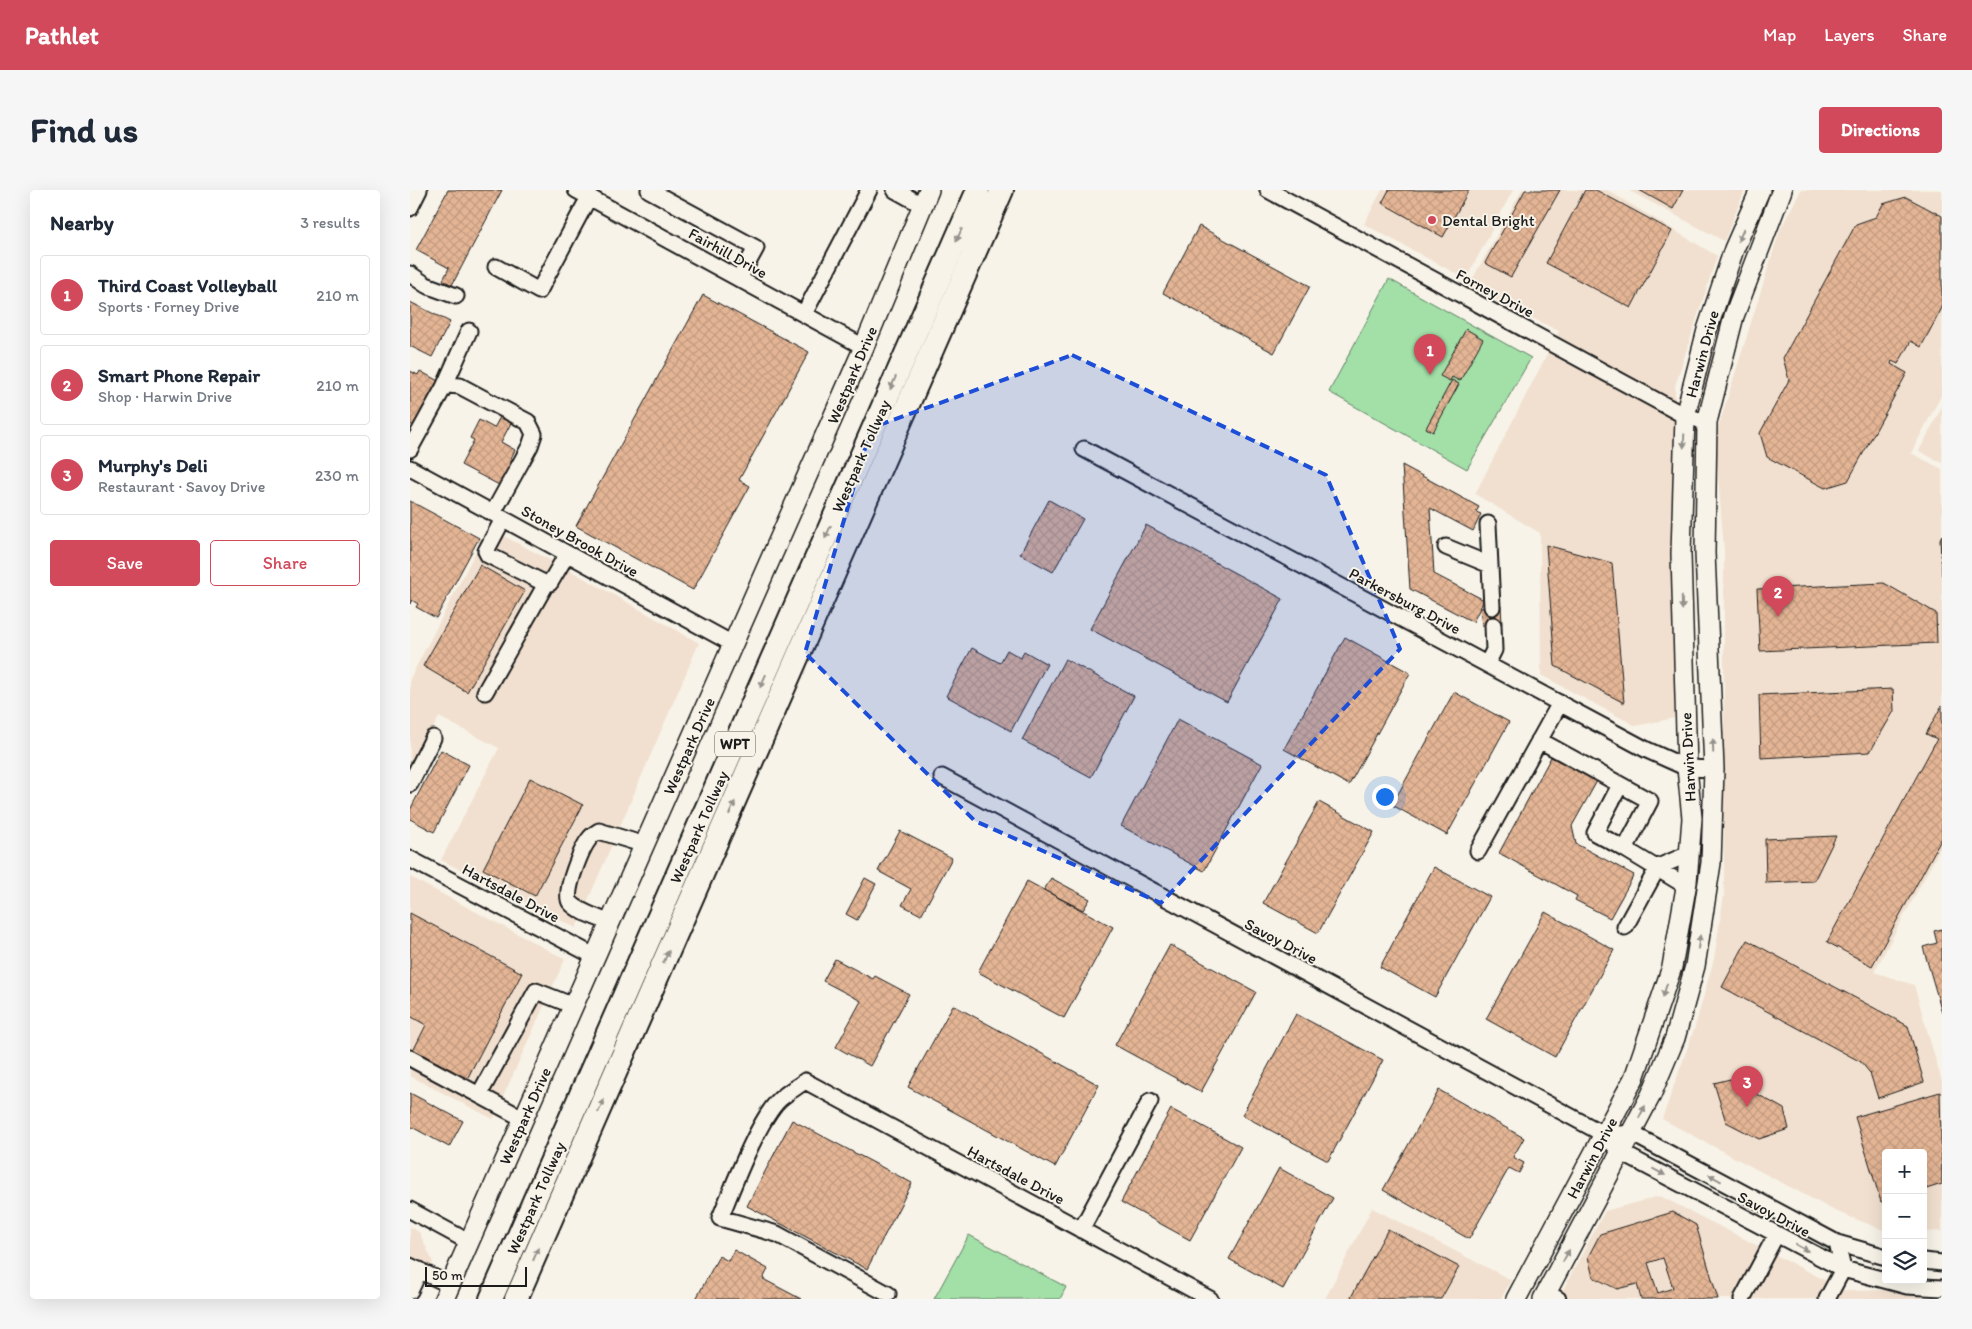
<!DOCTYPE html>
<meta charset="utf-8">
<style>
:root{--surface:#fff;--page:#f6f6f7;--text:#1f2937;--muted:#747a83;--line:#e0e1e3;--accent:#d1495b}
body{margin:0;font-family:Itim,sans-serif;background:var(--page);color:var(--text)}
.controls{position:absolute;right:15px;bottom:15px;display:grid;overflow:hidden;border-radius:5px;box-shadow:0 5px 20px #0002}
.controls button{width:45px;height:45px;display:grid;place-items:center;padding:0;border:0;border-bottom:1px solid var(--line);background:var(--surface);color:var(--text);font:25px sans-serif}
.scale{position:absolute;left:15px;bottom:12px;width:102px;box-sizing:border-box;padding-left:5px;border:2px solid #1c1c1c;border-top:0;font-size:14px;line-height:18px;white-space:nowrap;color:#1c1c1c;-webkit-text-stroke:4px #f7f3e8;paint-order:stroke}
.you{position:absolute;left:974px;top:606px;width:18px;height:18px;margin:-12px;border:4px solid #fff;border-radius:50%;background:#1a73e8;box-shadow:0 0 0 8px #1a73e833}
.badge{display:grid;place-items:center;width:32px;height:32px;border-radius:50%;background:var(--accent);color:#fff;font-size:16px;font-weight:700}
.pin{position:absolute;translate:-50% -41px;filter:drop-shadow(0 1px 2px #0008)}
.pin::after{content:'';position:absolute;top:26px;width:18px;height:15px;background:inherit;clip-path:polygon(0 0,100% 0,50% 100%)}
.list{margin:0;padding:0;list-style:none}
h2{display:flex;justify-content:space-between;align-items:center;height:65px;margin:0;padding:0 20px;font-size:21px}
h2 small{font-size:16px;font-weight:400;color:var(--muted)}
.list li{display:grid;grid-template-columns:32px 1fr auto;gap:15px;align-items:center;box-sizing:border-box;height:80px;margin:0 10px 10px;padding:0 10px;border:1px solid var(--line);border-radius:5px}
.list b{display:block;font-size:19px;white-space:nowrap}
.list p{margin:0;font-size:16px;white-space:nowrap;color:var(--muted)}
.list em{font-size:16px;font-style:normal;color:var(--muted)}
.actions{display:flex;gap:10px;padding:15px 20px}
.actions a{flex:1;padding:11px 0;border:1px solid var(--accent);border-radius:5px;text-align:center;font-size:18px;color:var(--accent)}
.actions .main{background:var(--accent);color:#fff}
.icon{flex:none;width:28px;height:28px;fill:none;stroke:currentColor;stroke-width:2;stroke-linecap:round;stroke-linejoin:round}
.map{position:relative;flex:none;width:1532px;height:1109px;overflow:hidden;border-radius:5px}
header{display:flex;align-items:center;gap:30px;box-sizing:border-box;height:70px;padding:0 25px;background:var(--accent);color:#fff}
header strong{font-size:24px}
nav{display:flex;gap:28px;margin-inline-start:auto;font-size:18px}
.intro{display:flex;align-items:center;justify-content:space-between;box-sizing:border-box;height:120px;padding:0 30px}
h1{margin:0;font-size:35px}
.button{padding:12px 22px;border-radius:5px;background:var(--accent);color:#fff;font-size:18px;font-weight:700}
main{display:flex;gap:30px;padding:0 30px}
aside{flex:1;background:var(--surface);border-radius:5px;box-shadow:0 5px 20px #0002}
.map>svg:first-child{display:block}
</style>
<header>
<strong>Pathlet</strong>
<nav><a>Map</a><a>Layers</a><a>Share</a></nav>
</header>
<div class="intro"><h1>Find us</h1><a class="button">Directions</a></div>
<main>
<aside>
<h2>Nearby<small>3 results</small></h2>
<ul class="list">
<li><span class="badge">1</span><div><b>Third Coast Volleyball</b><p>Sports · Forney Drive</p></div><em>210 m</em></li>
<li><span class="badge">2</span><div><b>Smart Phone Repair</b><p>Shop · Harwin Drive</p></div><em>210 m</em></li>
<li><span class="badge">3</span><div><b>Murphy's Deli</b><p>Restaurant · Savoy Drive</p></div><em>230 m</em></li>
</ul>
<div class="actions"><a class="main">Save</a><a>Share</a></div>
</aside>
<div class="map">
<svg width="1532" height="1109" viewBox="0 0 1532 1109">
<defs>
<pattern id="building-cross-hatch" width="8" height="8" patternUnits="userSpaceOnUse" patternTransform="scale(1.25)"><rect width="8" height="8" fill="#e4b595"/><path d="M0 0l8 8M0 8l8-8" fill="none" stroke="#c39b80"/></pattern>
</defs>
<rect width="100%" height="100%" fill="#f7f3e8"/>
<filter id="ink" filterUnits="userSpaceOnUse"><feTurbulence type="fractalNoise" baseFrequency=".02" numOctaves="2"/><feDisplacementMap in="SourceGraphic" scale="10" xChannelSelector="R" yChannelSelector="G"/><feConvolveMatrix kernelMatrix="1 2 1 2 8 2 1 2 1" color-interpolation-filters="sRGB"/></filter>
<g filter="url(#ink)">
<path fill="#f1e0cf" d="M972,0H1103L1056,89L954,34Z
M1112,0H1197L1307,66L1265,196L1264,528L1226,536L1131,485L1130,343L1065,304L1149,141L1058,97Z
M1218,0H1335L1314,51Z
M1391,0H1532V204L1501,263L1532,279V655L1464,782L1504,795L1532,892V1041L1513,1042V963H1476V1041L1425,1021L1252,929L1285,837L1304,769L1314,705V360L1305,248L1370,40Z
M1532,217V273L1509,261Z
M78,338L165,383L289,453L166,738L31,670L89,558L29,527L0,584V489Z
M0,687L155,769L83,929L0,886Z
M1250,1006L1436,1101L1475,1100L1526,1109H1148L1195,1021Z
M962,1018L1101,1090L1091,1109H915Z
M0,1037L9,1042L23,1072L6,1109H0Z"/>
<path fill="#a2e0a8" stroke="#5f7e62" d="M979,89L1121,168L1057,279L919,202Z
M559,1045L656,1097L650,1109H524Z"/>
<path fill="url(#building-cross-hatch)" stroke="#1c1c1c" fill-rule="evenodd" d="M38,0H92L42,95L33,90L39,78L6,60Z
M979,0H1059L1033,47L972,13Z
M1115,0H1150L1101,87L1075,73Z
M1175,0H1186L1262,41L1221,118L1136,73Z
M1229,0H1273L1263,19Z
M1496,7L1532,26V118L1511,157L1501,151L1488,174L1482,171L1481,174L1497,183L1438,291L1415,298L1357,267L1350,243L1379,190L1373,168L1446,34L1466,27L1473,14Z
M789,36L900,96L864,163L753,103Z
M293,105L399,162L329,290L340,296L283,400L166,336Z
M0,112L40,132L22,167L0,156Z
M1056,139L1073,149L1050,191L1042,187L1040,191L1030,186Z
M0,181L8,185L10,181L30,192L6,237L0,234Z
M1042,190L1049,194L1023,242L1016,238Z
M90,227L101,233L91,252L105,260L101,268L107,271L93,297L51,275L64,250L60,248L69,230L84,238Z
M992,275L1069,317L1066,322L1071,324L1063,341L1020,318L1024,384L1074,410L1063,432L1000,399Z
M639,310L673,329L643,382L610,364Z
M0,311L69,348L26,428L6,417L8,414L2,410L0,414Z
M736,335L873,409L817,512L680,439Z
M1532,345V385L1530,349Z
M1136,355L1202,373L1214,513L1145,476Z
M70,375L115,401L57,502L13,476Z
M1474,393L1526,423L1527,453L1350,461L1347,399Z
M1091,416L1092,434L1072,436L1070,418Z
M935,447L1000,483L939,595L874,559Z
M562,458L590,473L597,460L611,468L614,461L637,474L601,541L536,506Z
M655,469L724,506L681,587L612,550Z
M1483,499L1484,521L1460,562L1351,568L1349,505Z
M1044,502L1099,532L1037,645L982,615Z
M1532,515V648L1462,776L1417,752L1527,549L1516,544Z
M768,529L852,574L794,681L711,636Z
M31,560L59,575L24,642L0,629V620Z
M1141,567L1187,591L1162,636L1166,654L1224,685L1200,728L1165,710L1167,706L1089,663Z
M120,588L173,615L125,706L73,679Z
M909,612L964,642L908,743L853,713Z
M490,641L542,668L511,725L492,715L501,699L468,681Z
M1426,646L1404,691L1356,693L1355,649Z
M1024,677L1080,707L1025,807L970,777Z
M455,688L466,694L447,730L436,724Z
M641,688L680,709L673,720L634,700Z
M617,691L703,737L654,828L568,782Z
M1135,722L1204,760L1145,867L1076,829Z
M0,723L112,783L56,891L3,861L16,835L0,826Z
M1532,739V822L1513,757L1527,753L1524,741Z
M1337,750L1498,836L1514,892L1468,908L1460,883L1451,872L1312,797Z
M760,755L846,802L791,902L705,855Z
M425,769L463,789L465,786L499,804L460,876L426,857L451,811L413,791Z
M543,815L689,895L645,977L498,897Z
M886,824L973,870L918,971L832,925Z
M1320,889L1374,919L1379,939L1349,949L1316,932L1304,893Z
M1029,900L1114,948L1103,967L1114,973L1109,983L1099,978L1059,1049L973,1000Z
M1530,902L1532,994L1513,1000V963H1476V1011L1471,1012L1445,927Z
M0,903L53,931L39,957L0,936Z
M761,919L831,957L780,1050L711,1012Z
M382,930L502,993L457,1079L337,1016Z
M869,978L923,1008L873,1099L819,1069Z
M1263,1022L1286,1035L1308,1109H1231L1227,1094L1207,1099L1183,1087L1178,1067L1190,1044ZM1253,1068L1263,1098L1248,1103L1238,1073Z
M978,1039L1049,1077L1031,1109H940Z
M324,1060L358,1079L353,1089L391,1109H286L309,1066L318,1071Z"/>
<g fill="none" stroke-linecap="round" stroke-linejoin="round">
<defs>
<path id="minor" d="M166,0L454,157
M239,0L346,58L329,89
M485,0L512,15
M858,0L1275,226L1297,232
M0,18L9,0
M86,77L129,101L179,7
M0,84L16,95L46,106
M394,124L459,0
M34,197L59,141
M0,259L34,197L38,195L50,196L118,232L124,244L120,256L83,323
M674,259L1237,560L1277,578L1304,579
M0,278L323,454
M93,329L76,361L78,365L136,394L140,393L157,364
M1078,334L1082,417
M1036,357L1080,375
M1077,474L1084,460L1083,435
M75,502L136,394
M1129,550L1240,611L1215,659L1276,696
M532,587L1184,939L1195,945L1210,962L1433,1079L1497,1096L1532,1098
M0,594L23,548
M1210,595L1185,643L1215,659
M1068,661L1150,513
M0,669L186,767
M201,733C189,728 168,722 160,712C153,703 172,657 180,648C182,645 186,643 189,641L235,655
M1215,737L1248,677L1279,664
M0,868L114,929
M69,905L126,801L164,816
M1211,944L1221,943L1427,1053L1476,1067
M0,1020L59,1052
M671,1040L740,911
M1513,1071L1532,1073
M0,1076L40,1095
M0,1101L10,1080
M1136,1103L1148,1109
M478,1104L367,1044L310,1028C322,999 349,928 370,909C378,902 387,897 395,891L800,1109
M1332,1109L1366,1045
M1417,1109L1433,1079L1427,1053"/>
<path id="major" d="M34,1109L454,157L519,0
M1106,1109L1224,888L1262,777L1277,692L1282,628L1277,578L1271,364L1275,226L1297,140L1324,59L1350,0
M1133,1109L1241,905L1265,848L1285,776L1301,673L1304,579L1295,363L1297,232L1324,126L1372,0"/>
<path id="highway" d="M81,1109L568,0
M106,1109L592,0"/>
</defs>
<use href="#minor" stroke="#1c1c1c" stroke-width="19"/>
<use href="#major" stroke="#1c1c1c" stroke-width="22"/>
<use href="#highway" stroke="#1c1c1c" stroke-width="26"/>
<use href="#minor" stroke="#f7f3e8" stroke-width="15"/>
<use href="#major" stroke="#f7f3e8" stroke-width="19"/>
<use href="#highway" stroke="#f7f3e8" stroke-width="22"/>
</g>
<defs><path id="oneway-solid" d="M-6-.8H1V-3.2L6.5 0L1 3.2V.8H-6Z" transform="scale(1.25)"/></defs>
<g fill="#94928c">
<use href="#oneway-solid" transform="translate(549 45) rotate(114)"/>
<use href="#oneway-solid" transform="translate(1331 45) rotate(114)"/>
<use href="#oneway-solid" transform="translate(483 193) rotate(114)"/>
<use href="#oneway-solid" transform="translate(1274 251) rotate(92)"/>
<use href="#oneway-solid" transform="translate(418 342) rotate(114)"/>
<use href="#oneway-solid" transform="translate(1272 413) rotate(88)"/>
<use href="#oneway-solid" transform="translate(353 491) rotate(114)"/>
<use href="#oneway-solid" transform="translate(1303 556) rotate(-92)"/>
<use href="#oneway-solid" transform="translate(322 618) rotate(-66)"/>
<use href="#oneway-solid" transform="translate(1289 752) rotate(-81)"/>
<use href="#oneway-solid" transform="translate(256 767) rotate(-66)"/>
<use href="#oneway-solid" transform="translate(1255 800) rotate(108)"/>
<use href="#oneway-solid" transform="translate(191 916) rotate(-66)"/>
<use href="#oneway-solid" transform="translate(1232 922) rotate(-63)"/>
<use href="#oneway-solid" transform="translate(1249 982) rotate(28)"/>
<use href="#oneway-solid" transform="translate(1305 988) rotate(-152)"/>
<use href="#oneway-solid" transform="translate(1392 1058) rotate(28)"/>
<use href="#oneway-solid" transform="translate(126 1064) rotate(-66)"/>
<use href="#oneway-solid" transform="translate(1156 1066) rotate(-62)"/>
</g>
</g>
<path fill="#1d4ed8" fill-opacity="0.2" stroke="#1d4ed8" stroke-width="4" stroke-dasharray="10 6" stroke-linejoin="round" d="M662,165L916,285L990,459L751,713L565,631L395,463L461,238Z"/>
<circle fill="#d1495b" stroke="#f7f3e8" stroke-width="2" cx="1022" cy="30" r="5"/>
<g text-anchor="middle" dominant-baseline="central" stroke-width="4" stroke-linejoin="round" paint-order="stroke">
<rect fill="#f7f3e8" stroke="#5e5c59" stroke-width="1" x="305" y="541.5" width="40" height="25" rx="4"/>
<g font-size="15" font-weight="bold" fill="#1c1c1c">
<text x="325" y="554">WPT</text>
</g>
<g font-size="16" fill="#1c1c1c" stroke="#f7f3e8" text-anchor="start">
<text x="1032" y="30">Dental Bright</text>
</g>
<g font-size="16" fill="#1c1c1c" stroke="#f7f3e8">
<text transform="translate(318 63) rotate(29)">Fairhill Drive</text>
<text transform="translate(1085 103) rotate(28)">Forney Drive</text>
<text transform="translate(1292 164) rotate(-75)">Harwin Drive</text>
<text transform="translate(442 185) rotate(-67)">Westpark Drive</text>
<text transform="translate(451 266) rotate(-66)">Westpark Tollway</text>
<text transform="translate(170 351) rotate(29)">Stoney Brook Drive</text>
<text transform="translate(995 411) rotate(28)">Parkersburg Drive</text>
<text transform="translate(279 556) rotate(-66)">Westpark Drive</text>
<text transform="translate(1278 567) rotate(-93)">Harwin Drive</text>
<text transform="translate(289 637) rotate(-66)">Westpark Tollway</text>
<text transform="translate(101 703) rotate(28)">Hartsdale Drive</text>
<text transform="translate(871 751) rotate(28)">Savoy Drive</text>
<text transform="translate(115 926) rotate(-66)">Westpark Drive</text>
<text transform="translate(1182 968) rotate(-62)">Harwin Drive</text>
<text transform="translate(606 985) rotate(28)">Hartsdale Drive</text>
<text transform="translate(126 1008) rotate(-66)">Westpark Tollway</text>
<text transform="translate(1364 1024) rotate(28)">Savoy Drive</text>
</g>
</g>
</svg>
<div class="controls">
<button>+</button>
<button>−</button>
<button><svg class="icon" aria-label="layers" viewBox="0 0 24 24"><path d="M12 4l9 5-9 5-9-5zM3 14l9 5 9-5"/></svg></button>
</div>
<div class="scale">50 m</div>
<div class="you"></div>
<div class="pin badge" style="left:1020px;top:185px">1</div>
<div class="pin badge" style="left:1368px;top:427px">2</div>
<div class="pin badge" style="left:1337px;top:917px">3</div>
</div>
</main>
